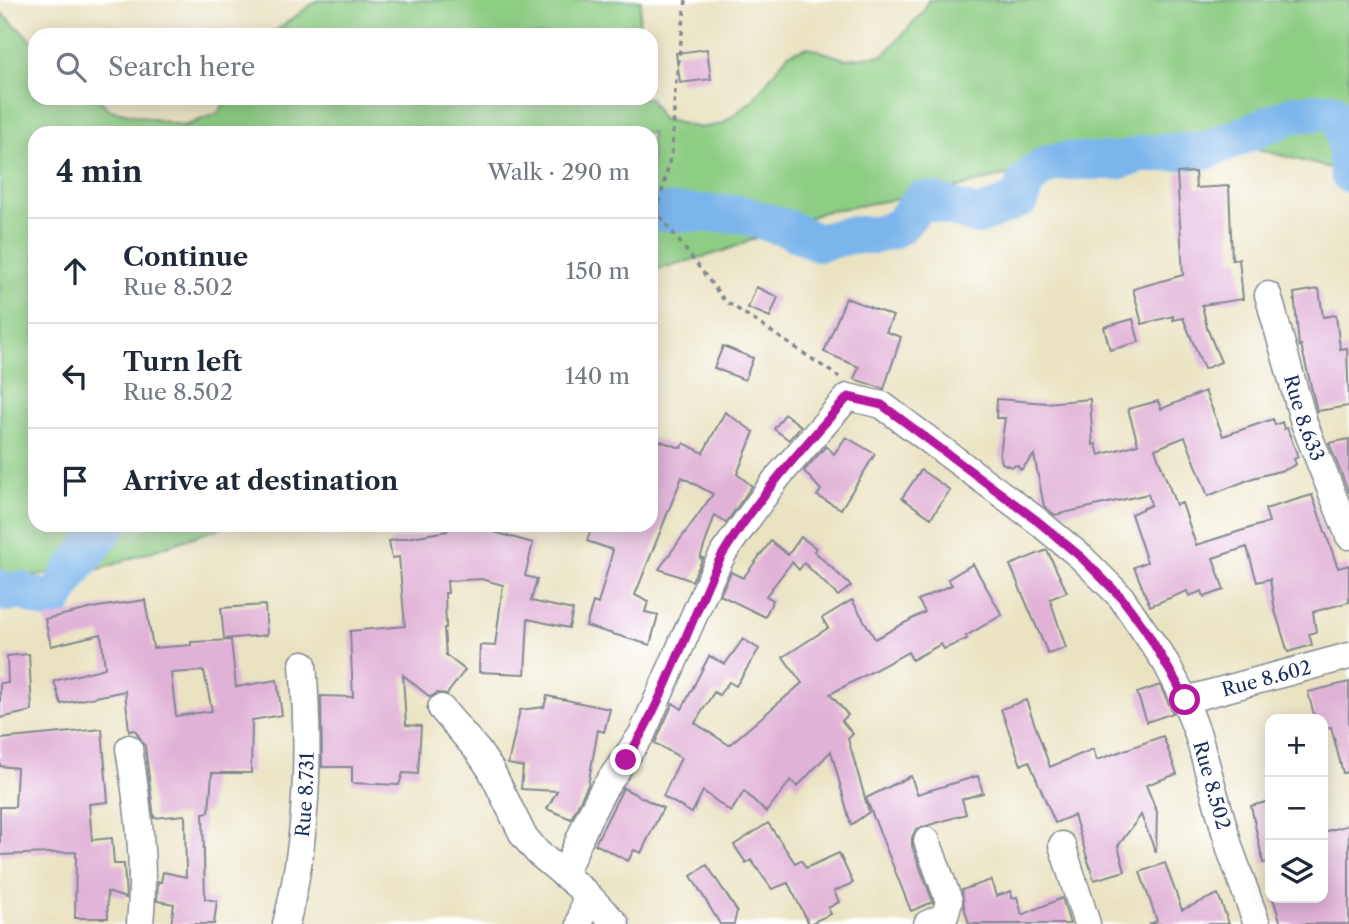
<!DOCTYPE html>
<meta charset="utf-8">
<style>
:root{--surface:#fff;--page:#f6f6f7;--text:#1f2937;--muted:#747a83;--line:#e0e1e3}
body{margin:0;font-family:"Libre Caslon Text",serif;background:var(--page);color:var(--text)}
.controls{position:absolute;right:21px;bottom:21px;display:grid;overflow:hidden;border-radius:14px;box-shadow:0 4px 18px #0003}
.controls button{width:63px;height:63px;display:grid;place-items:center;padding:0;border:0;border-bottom:2px solid var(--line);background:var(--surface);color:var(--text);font:35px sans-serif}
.stop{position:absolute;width:21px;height:21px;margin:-16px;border:5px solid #b5179e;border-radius:50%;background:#fff}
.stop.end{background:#b5179e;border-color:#fff;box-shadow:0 2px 7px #0008}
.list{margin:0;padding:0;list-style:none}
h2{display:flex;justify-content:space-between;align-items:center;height:91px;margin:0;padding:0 28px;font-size:30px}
h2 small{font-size:23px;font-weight:400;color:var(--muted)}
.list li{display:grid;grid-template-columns:46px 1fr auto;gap:21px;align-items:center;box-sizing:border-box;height:105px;padding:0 28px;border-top:2px solid var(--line)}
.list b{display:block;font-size:26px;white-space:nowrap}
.list p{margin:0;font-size:23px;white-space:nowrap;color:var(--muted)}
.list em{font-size:23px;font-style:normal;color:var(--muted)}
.icon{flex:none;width:38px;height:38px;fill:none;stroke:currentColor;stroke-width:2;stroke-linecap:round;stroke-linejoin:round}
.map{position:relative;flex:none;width:1349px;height:924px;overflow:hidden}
.search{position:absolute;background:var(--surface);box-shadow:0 4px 18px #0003;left:28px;top:28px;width:630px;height:77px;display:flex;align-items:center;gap:18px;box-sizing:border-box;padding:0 24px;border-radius:21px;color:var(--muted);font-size:26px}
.panel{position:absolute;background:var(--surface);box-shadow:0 4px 18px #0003;left:28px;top:126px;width:630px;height:406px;border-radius:21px}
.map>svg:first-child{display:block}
</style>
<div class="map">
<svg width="1349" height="924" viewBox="0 0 1349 924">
<rect width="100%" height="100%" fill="#fff"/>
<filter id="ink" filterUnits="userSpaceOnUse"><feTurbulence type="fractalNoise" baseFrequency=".0143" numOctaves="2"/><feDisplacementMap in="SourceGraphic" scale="14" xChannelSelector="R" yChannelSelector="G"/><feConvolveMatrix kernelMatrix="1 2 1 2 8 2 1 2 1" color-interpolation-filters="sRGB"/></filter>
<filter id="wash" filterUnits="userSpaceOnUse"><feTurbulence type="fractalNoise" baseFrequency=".00686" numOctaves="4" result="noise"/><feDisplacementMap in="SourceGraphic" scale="28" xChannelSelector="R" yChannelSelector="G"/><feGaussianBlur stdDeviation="1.57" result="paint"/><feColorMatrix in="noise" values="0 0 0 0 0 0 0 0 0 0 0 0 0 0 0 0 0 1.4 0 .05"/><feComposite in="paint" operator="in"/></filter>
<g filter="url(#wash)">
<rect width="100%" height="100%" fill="#eae3c2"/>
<path fill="#8ecd84" stroke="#547e71" stroke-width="2" d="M318,0H641L638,35H270Z
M928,0H1349V173L1257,149L1113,146L953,189L823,212L721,252L651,271V133H35V525H228L100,569L0,578V12L35,43V98H97L110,110L185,126L218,113L228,98H649L662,119L701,128L722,124L753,100L788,54L808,47L845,59L884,55L924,11Z"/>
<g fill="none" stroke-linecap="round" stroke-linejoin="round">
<path stroke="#7ab5eb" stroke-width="38" d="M651,212L741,214L789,229L818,243L850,235H875L890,231L901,225L920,201H931L979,216L1021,199L1024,185L1035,173L1048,164L1065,161H1117L1143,154L1208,150L1294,114L1331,111L1343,122L1349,174
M0,588L7,593L20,590L53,603L70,574L108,525"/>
</g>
<g id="blocks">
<path fill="#e1b2d8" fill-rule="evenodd" d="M707,49L711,79L680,83L676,53Z
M1195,172L1196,188L1229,186L1232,260L1239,259L1243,299L1202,305L1207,328L1221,362L1204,369L1183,318L1173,320V316L1142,324L1133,289L1183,275L1177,173Z
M756,287L778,297L770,317L748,308Z
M1319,289L1323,317L1336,315L1340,349L1347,348L1349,406L1317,411L1301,345L1299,346L1294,293Z
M846,298L893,316L886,332L901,337L884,389L854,379L859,367L824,352Z
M1133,319L1139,342L1110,350L1104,327Z
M723,346L753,358L745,380L714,368Z
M1205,391L1223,436L1273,419L1275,425L1282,422L1284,429L1287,428L1298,457L1294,459L1296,464L1287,469L1253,478L1208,496L1185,437L1155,449L1176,505L1182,503L1196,545L1269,522L1265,509L1312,495L1338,568L1349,565V602L1313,612L1316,632L1309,634L1312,645L1288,652L1275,611L1270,579L1257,582L1247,547L1213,558L1224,590L1204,597L1202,591L1189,596L1187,591L1150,606L1134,567L1147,562L1131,514L1151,505L1148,494L1055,515L1044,506L1034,455L1021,470L1017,465L1011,467L1002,463L1000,454L1005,418H996L997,399L1046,403L1090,399L1093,445L1096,444L1099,455L1138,444L1128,409L1158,401L1161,409Z
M725,412L754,432L737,474L752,486L726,523L715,515L700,558H703L692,581L659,569L713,494L682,477L635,595L648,602L645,612L658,615L650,645L586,626L593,602L598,604L613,550L587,541L592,525H651V438L681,448L684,443L703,453Z
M785,414L801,426L789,440L774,429Z
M846,437L875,454L841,509L817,496L821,490L804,471L826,446L834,454Z
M1349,439V493L1329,443Z
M921,470L950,490L931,518L902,498Z
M446,525H469L533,543L525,576L537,579L531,601L573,610L569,628L528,619L525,674L479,672L480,645L495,646L503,585L481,579L447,581L448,593H445L446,628H444L446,655L465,670L447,694L437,693L430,697L403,675L406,725L421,726L418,774L403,773L399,785L352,783V767H322L321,696L353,697L350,631L405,626L399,557L392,558L389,541L447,531Z
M801,537L816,548L814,551L851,586L838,596L804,563L799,570L792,562L766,596L773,600L765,617L720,595L731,572L743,578L771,541L788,555Z
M1047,550L1067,592L1050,599L1066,648L1048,654L1010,565Z
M973,564L1002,615L966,636L967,639L944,649L941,644L912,660L908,652L830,694L848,715L842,721L853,734L848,739L869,812L851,825L831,751L797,787L791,780L766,812L744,791L731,812L703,791L692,813L663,796L681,758L655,743L673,703L682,709L709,656L725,664L743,639L759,649L736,686L729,682L719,695L714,692L695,723L729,745L802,683L783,657L828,628L822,618L852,600L875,639L925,612L918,600L952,585L948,579Z
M145,600L153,648L191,645V642L231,640L236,687L277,680L282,715L252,720L251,773H212L209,812L203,813L205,899L217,901L214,924H171L174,904L157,901L158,882H161L163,872L186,877L185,815L154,818L145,746L135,730L129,731L125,691L61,704L54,681L105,668L101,634L51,646L45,619L98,607ZM204,671L212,711L176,716L171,673Z
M265,605L267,635L224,639L221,608Z
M29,654L32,711L0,718V683H8L7,656Z
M1349,682V772L1343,773L1331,727L1323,729V719H1315L1308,692Z
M1160,685L1173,713L1147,722L1137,693Z
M547,696L610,709L604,732L598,730L588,785L571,819L547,809L557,791L521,789L523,767L508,764L520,710L544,707Z
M1026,700L1050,767L1093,749L1097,760L1163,736L1177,774L1146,785L1157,812L1156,853L1141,815L1118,846L1125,871L1094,880L1074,815L1055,823L1029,761L1021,765L1001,709Z
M102,729L108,802L89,804L92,840L112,838L114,864H124L126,898L107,892L108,918H75L76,852L0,855V807H15L17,768L0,766V739Z
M911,776L917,794L978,776L983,793L962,799L966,814L916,829L912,838V846L933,902L911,911L866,798Z
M623,788L663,808L641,853L634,850L628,861L595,844Z
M1270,801V862L1263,863L1251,806Z
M768,823L795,863L801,860L806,868L839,853L853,883L834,891L839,902L828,908L831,914L809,924L788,883L772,889L751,860L746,863L734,845Z
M1349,825V924H1281L1273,898H1323V832Z
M1165,863L1182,910L1218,894L1229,924H1149L1157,921L1140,872Z
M707,865L737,911L734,924H720L691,876Z
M991,880L996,896L1011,891L1012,898L1017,897L1022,915L1062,898L1070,924H969L964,907L962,890Z"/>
</g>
</g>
<g filter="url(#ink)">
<use href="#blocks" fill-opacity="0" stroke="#828990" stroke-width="2"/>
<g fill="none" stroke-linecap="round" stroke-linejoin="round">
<defs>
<g id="minor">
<path id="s1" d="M1268,295L1304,423L1349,536"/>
<path id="s2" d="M1185,700L1349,656"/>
<path d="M441,708L478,751L491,770L523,835L538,853L586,893L616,924"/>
<path d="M129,748C138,807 146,864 140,924"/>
<path d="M927,841L949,901L945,916L927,924"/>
<path d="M1062,845L1087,924"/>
<path id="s3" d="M564,875L588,819L603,790L642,734L711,577L724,552L777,478L848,397L882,405L1035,519L1081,557L1121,597L1166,663L1185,700L1198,735L1230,849L1257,924"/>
<path id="s4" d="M286,924C308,839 310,751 303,664"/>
<path d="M580,924L586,893"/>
</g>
</defs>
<use href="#minor" stroke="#828990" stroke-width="29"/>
<path stroke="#828990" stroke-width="3.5" stroke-dasharray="5 5" stroke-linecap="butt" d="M686,0L675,89L672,151L657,212L724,300L839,377"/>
<use href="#minor" stroke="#fff" stroke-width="26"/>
</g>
</g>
<g fill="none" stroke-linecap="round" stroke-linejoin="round" filter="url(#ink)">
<path stroke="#b5179e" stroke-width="9" d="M626,760C654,716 673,668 693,620C703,597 711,573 724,552C759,496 804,446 848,397L882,405L1035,519L1081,557L1121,597L1145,629L1177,683L1185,700"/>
</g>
<g text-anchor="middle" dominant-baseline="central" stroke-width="6" stroke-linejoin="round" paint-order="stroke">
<g font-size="19" fill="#1b2f5e" stroke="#fff">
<text stroke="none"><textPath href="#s1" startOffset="128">Rue 8.633</textPath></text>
<text stroke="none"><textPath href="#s2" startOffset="84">Rue 8.602</textPath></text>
<text stroke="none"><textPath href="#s3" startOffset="1113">Rue 8.502</textPath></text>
<text stroke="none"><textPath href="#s4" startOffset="131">Rue 8.731</textPath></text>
</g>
</g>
</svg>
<div class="controls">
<button>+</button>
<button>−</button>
<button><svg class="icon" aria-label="layers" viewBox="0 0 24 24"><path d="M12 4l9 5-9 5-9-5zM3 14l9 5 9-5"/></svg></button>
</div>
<div class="stop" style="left:1185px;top:700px"></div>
<div class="stop end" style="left:626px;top:760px"></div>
<div class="search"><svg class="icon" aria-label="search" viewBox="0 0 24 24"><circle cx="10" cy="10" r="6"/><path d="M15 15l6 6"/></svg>Search here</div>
<section class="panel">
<h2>4 min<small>Walk · 290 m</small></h2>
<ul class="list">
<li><svg class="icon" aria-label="ahead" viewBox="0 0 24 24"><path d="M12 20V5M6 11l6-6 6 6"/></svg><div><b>Continue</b><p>Rue 8.502</p></div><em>150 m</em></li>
<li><svg class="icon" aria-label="left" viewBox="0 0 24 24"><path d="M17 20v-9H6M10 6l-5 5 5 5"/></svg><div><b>Turn left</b><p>Rue 8.502</p></div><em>140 m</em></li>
<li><svg class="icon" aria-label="arrive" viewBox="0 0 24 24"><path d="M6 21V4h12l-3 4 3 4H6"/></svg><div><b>Arrive at destination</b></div></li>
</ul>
</section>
</div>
